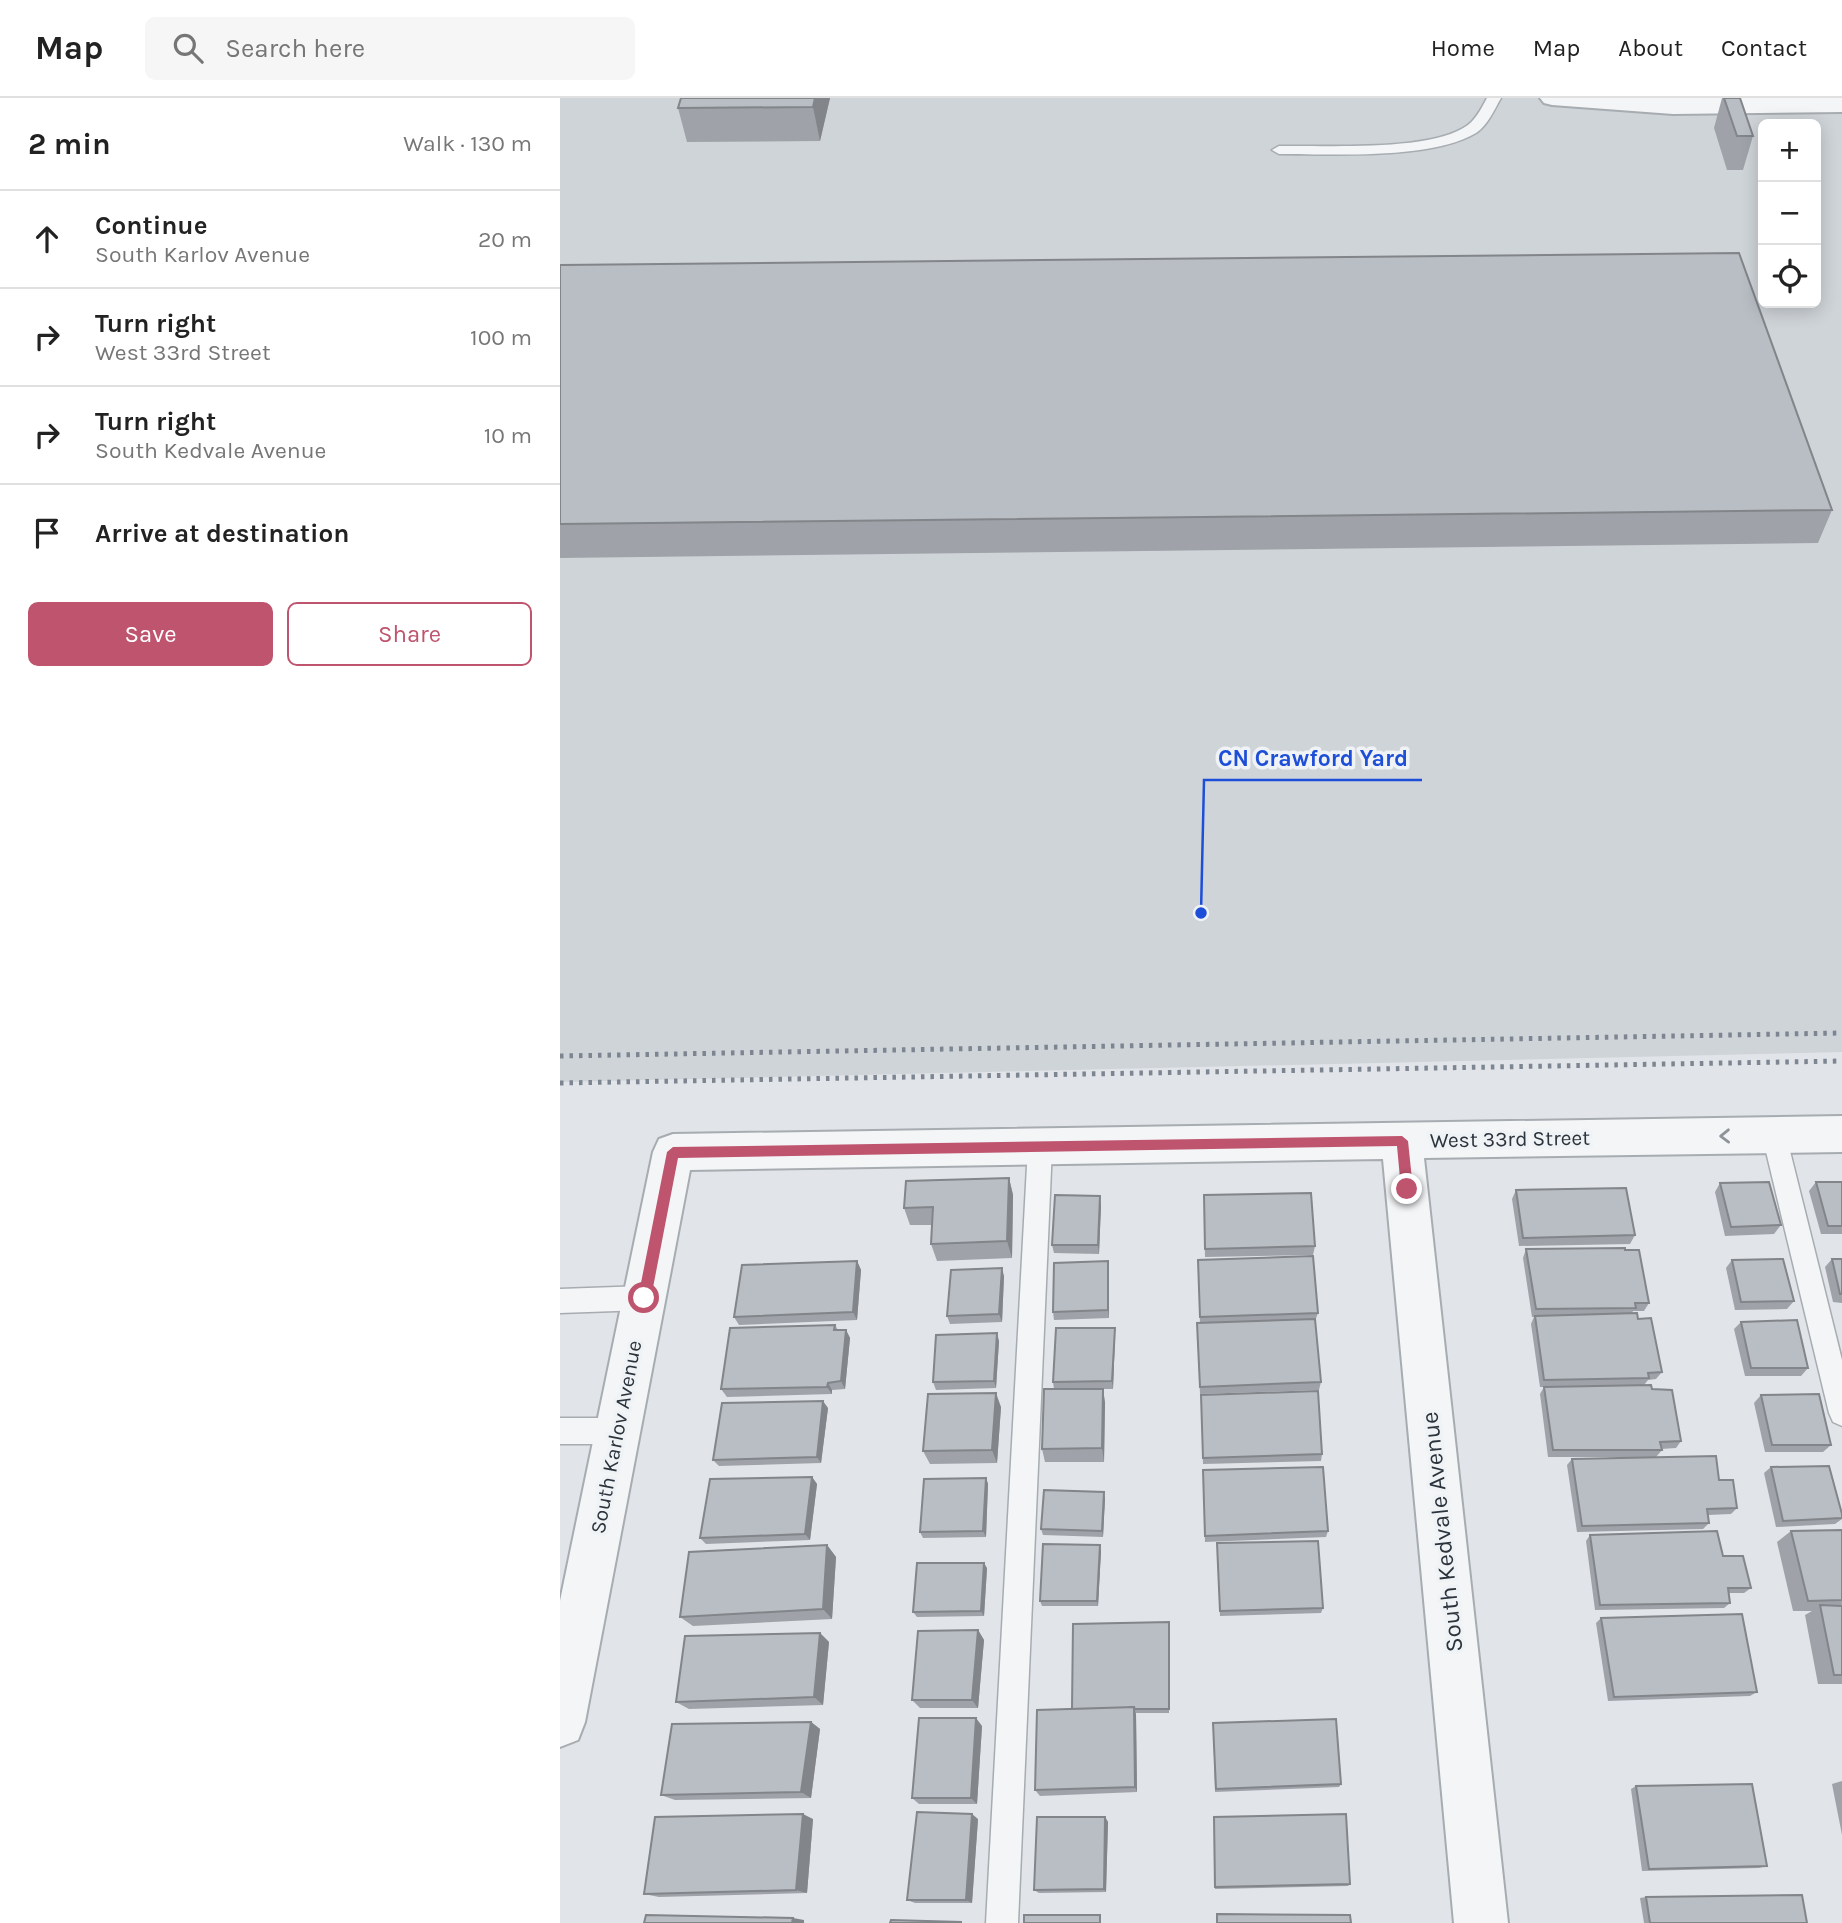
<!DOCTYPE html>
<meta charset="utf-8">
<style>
:root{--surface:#fff;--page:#f6f6f6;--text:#222;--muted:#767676;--line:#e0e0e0;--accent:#bf546e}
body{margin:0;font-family:Karla,sans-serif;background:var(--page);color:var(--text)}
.controls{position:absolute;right:21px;top:21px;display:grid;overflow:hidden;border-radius:10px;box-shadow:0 4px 18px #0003}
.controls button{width:63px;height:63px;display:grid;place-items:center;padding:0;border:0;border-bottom:2px solid var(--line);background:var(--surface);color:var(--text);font:35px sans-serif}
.stop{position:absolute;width:21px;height:21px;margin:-16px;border:5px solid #bf546e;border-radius:50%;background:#fff}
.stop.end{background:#bf546e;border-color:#fff;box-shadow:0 2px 7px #0008}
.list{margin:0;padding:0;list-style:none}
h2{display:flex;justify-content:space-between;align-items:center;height:91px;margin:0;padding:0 28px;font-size:30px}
h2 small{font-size:23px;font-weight:400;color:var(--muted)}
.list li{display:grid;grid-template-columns:46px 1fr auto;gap:21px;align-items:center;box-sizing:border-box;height:98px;padding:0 28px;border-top:2px solid var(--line)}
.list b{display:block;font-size:26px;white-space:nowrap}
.list p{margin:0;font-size:23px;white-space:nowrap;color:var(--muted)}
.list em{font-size:23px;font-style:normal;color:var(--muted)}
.actions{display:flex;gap:14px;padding:21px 28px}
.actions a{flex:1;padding:16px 0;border:2px solid var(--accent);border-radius:10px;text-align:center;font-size:24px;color:var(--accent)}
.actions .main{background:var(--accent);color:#fff}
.icon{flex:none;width:38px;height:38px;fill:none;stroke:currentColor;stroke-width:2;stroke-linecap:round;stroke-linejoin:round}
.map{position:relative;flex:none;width:1282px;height:1825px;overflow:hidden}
header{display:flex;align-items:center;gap:42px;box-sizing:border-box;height:98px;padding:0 35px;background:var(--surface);border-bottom:2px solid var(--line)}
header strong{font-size:33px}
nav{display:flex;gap:38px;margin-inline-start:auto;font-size:24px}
.search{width:490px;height:63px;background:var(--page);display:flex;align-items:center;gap:18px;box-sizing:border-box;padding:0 24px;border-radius:10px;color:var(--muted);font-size:26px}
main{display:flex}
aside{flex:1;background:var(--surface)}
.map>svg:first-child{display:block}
</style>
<header>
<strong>Map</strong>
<div class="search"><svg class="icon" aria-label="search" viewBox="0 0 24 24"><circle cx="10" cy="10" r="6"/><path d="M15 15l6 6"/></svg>Search here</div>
<nav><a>Home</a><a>Map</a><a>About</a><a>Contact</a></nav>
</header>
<main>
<aside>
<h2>2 min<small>Walk · 130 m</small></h2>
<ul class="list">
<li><svg class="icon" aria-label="ahead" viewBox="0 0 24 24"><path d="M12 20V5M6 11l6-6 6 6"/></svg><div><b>Continue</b><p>South Karlov Avenue</p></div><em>20 m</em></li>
<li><svg class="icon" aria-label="right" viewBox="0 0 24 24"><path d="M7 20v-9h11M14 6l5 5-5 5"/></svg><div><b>Turn right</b><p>West 33rd Street</p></div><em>100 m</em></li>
<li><svg class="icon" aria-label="right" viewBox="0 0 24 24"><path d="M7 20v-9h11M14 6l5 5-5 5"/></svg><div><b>Turn right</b><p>South Kedvale Avenue</p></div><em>10 m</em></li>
<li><svg class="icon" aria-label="arrive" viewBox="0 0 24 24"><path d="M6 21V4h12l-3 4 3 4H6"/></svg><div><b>Arrive at destination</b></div></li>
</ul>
<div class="actions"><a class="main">Save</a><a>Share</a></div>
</aside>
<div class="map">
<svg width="1282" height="1825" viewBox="0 0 1282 1825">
<rect width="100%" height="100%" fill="#e1e4e8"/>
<path fill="#cfd4d9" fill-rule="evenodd" d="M0,0H1282V954L0,984ZM1203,26H1256V205H1203Z"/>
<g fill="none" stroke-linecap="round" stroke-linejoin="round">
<defs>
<path id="lane" d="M927,0H941C934,12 928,27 916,35C871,62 772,56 719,56L712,52L719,48C765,47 872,54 908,27C917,20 922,9 927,0Z
M1214,1026L1222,1030L1226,1037L1282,1262V1328L1273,1324L1269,1315L1202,1037L1206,1030Z
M480,1038L489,1041L492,1049L458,1825H426L468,1049L471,1041Z
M84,1188L93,1192L97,1200L93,1208L84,1212L0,1215V1191Z
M0,1320H58L67,1324L71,1333L67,1342L58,1346H0Z"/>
<path id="street" d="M980,0H1282V14L1113,16L992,7L984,5Z
M1282,1018V1054L864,1060L948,1825H894L823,1061L130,1072L25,1624L18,1642L0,1649V1503L93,1054L99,1041L113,1036Z"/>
</defs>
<use href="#lane" stroke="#a7acb1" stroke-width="3"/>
<use href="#street" stroke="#a7acb1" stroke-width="4"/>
<use href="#lane" fill="#f3f5f7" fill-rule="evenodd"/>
<use href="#street" fill="#f3f5f7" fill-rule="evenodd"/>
<path stroke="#7c8590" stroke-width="5" stroke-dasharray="3.5 6" stroke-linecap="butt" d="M0,958L1282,935
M0,985L1282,963"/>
</g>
<path fill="#9fa3a9" d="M121,0H270L260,43L127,44L118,10Z
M1162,0H1180L1193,38L1183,72H1167L1154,30Z
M0,167L1272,412L1258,445L0,460Z
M449,1080L453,1097L452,1160L377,1163L371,1146L372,1127H350L344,1110Z
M1256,1084H1282V1136H1261L1249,1093Z
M1160,1085L1221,1127L1214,1136L1165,1138L1155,1094Z
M956,1092L1075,1137L1070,1146L959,1148L952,1101Z
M644,1097L755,1148L753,1157L645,1159Z
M541,1107L539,1156L494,1155L492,1147Z
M966,1151L1065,1152L1089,1205L1084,1213H1073L1072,1215L1078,1221L1102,1274L1096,1281L1088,1282L1084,1287L1092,1291L1121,1343L1116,1350L1101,1351L1102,1352L1096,1359L1159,1382L1177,1410L1171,1416L1148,1417L1149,1425L1143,1431L1017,1434L1007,1367L1012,1361L1095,1359H988L980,1296L984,1289H980L971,1226L974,1219H972L963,1160Z
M1272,1161H1282V1205L1273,1204L1265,1169Z
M638,1162L758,1215L755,1223L761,1284L759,1292L640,1296L637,1233L640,1225Z
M1172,1162L1234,1203L1227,1211L1175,1212L1166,1170Z
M297,1163L301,1172L297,1222L179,1227L174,1219Z
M549,1172V1220L494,1222L493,1214Z
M444,1178L442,1224L390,1226L387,1218Z
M1181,1224L1248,1270L1241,1278H1185L1174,1231Z
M275,1227L278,1232H286L290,1240L285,1291L272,1292V1296L167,1299L161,1291Z
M555,1230V1237L553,1291H543L545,1305L544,1364H485L482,1351L494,1291L493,1284Z
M439,1243L436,1290L376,1292L373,1284Z
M641,1297L762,1356L761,1363L643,1366Z
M1201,1297L1271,1347L1263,1354H1205L1194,1305Z
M441,1309L437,1365L370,1366L363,1353Z
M268,1310L261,1365L159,1368L153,1362Z
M1211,1369L1282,1416V1421L1275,1426L1216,1429L1204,1375Z
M643,1372L768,1433L766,1439L645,1444Z
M252,1379L257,1386L250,1442L146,1446L140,1440Z
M426,1380L428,1386L426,1439L363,1440L360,1434Z
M545,1400L543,1439L483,1437L481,1431Z
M1282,1432V1586H1258L1245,1517L1252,1513H1233L1217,1444L1231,1433Z
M1030,1437L1163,1458L1191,1490L1184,1495H1169L1170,1505L1164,1510L1035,1512L1026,1443Z
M267,1447L276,1459L272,1521L133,1528L120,1519Z
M657,1451L763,1510L761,1515L660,1518Z
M541,1453L538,1508H482L480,1503Z
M427,1470L424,1518L357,1519L353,1514Z
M1041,1520L1197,1594L1190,1598L1048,1603L1036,1525Z
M609,1524V1615H576L577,1694L480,1698L475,1692L512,1611Z
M418,1532L424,1542L418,1610H360L352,1602Z
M260,1535L269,1544L263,1607L129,1611L116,1604Z
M251,1624L260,1631L251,1700L115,1702L101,1697Z
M653,1625L781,1686L779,1689L655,1694Z
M422,1628L417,1706H359L352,1700Z
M1282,1683V1737L1272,1686Z
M1076,1688L1207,1768L1199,1770L1082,1773L1071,1691Z
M545,1719L548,1724L546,1794L479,1795L474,1792Z
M654,1719L790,1786L788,1788L655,1791Z
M253,1721L247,1795L99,1799L84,1796Z
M418,1721L412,1805H355L347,1802Z
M1086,1799L1247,1825H1084L1080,1800Z"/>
<path fill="#828589" d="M255,0H270L260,43L253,9Z
M449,1080L453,1097L452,1160L447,1143Z
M540,1098L541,1107L539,1156L538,1147Z
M297,1163L301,1172L297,1222L293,1214Z
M548,1163L549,1172V1220L548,1212Z
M442,1170L444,1178L442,1224L439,1216Z
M555,1230V1237L553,1291L552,1283Z
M286,1232L290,1240L285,1291L281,1283Z
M437,1235L439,1243L436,1290L434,1283Z
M268,1285L272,1292V1296L267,1289Z
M543,1291L545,1305L544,1364L542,1350Z
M436,1295L441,1309L437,1365L432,1352Z
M263,1303L268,1310L261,1365L257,1359Z
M252,1379L257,1386L250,1442L245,1436Z
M426,1380L428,1386L426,1439L423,1433Z
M544,1394L545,1400L543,1439L542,1433Z
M267,1447L276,1459L272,1521L263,1511Z
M540,1447L541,1453L538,1508L537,1503Z
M424,1465L427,1470L424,1518L421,1513Z
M418,1532L424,1542L418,1610L412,1602Z
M260,1535L269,1544L263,1607L254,1599Z
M574,1609L576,1617L577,1694L575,1689Z
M416,1620L422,1628L417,1706L411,1700Z
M251,1624L260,1631L251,1700L241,1694Z
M243,1716L253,1721L247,1795L236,1792Z
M412,1716L418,1721L412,1805L406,1802Z
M545,1719L548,1724L546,1794L544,1791Z
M233,1820L244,1822V1825H232Z"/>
<path fill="#b9bec4" stroke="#828589" stroke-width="2" d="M121,0H255L253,9L118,10Z
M1164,0H1180L1193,38H1177Z
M1179,155L1272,412L0,426V167Z
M449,1080L447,1143L371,1146L373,1109L344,1110L346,1083Z
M1209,1084L1221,1127L1171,1129L1160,1085Z
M1256,1084H1282V1128H1268Z
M1066,1090L1075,1137L963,1140L956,1092Z
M751,1095L755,1148L645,1151L644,1097Z
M495,1097L540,1098L538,1147H492Z
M1065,1150V1152H1079L1089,1205H1075L1076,1210L976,1211L966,1151Z
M753,1158L758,1215L640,1219L638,1162Z
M1223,1161L1234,1203L1181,1204L1172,1162Z
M1272,1161H1282V1196H1280Z
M297,1163L293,1214L174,1219L182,1167Z
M548,1163V1212L493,1214L494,1165Z
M442,1170L439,1216L387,1218L391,1172Z
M1077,1215L1078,1221L1091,1220L1102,1274L1088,1275L1089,1280L984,1282L975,1218Z
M755,1221L761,1284L640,1289L637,1225Z
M1237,1222L1248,1270H1191L1181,1224Z
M275,1227L274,1232H286L281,1283L268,1285L267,1289L161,1291L170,1230Z
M496,1230H555L552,1283L493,1284Z
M437,1235L434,1283L373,1284L376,1237Z
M1091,1287L1092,1291L1112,1292L1121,1343L1100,1344L1102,1352H993L984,1289Z
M484,1291H543L542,1350L482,1351Z
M758,1293L762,1356L643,1360L641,1297Z
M436,1295L432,1352L363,1353L368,1296Z
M1259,1296L1271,1347H1212L1201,1297Z
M263,1303L257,1359L153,1362L162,1305Z
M1156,1358L1159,1382H1173L1177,1410L1147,1411L1149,1425L1022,1428L1012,1361Z
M1269,1368L1282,1416V1420L1223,1423L1211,1369Z
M763,1369L768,1433L645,1438L643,1372Z
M252,1379L245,1436L140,1440L150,1381Z
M426,1380L423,1433L360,1434L364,1381Z
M484,1392L544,1394L542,1433L481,1431Z
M1282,1432V1502L1248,1503L1231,1433Z
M1157,1433L1163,1458H1183L1191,1490H1168L1170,1505L1040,1507L1030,1437Z
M758,1443L763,1510L660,1513L657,1445Z
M483,1446L540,1447L537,1503H480Z
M267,1447L263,1511L120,1519L129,1454Z
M357,1465H424L421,1513L353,1514Z
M1260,1507L1282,1508V1577H1274Z
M1182,1516L1197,1594L1054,1599L1041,1520Z
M609,1524V1611H575L574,1609L512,1611L513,1526Z
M418,1532L412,1602H352L358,1533Z
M260,1535L254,1599L116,1604L125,1538Z
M574,1609L575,1689L475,1692L477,1612Z
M359,1620H416L411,1700H352Z
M776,1621L781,1686L656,1691L653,1625Z
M251,1624L241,1694L101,1697L112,1626Z
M1192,1686L1207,1768L1089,1771L1076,1688Z
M357,1714L412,1716L406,1802H347Z
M243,1716L236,1792L84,1796L95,1719Z
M786,1716L790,1786L655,1789L654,1719Z
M477,1719H545L544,1791L474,1792Z
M1242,1797L1247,1825H1090L1086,1799Z
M657,1816L790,1817L791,1825H657Z
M86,1817L233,1820L232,1825H84Z
M464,1817H540V1825H464Z
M331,1822L401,1824V1825H330Z"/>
<defs><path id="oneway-chevron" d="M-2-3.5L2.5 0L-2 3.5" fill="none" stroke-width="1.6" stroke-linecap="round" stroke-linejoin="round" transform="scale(1.75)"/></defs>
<use stroke="#8f949a" href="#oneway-chevron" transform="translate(1165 1038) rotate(179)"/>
<path fill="#bf546e" d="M842,1038L848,1043L853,1091L847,1097L841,1091L837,1048L118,1060L91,1200L84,1206L78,1200L107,1054L113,1049Z"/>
<g text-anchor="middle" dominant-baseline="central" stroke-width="7" stroke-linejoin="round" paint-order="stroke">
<g font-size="21" fill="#2b343d" stroke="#f0f3f5">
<text transform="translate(950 1041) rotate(-1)">West 33rd Street</text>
<text transform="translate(56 1339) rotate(-79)">South Karlov Avenue</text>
</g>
<g font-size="24" fill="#2b343d" stroke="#f0f3f5">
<text transform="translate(882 1434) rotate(-96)">South Kedvale Avenue</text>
</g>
</g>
<path fill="none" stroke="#1d4ed8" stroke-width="2.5" d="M641 815L644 682H862"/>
<circle fill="#1d4ed8" stroke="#f0f3f5" stroke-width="2.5" cx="641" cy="815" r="7"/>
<g font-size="23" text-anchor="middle" font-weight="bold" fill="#1d4ed8" stroke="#f0f3f5" stroke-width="7" stroke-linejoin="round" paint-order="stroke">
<text x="753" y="668">CN Crawford Yard</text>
</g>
</svg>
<div class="controls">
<button>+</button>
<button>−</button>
<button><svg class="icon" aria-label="locate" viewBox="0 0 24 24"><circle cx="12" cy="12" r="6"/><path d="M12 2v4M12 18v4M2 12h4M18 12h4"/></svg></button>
</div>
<div class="stop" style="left:84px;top:1200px"></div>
<div class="stop end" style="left:847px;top:1091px"></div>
</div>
</main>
